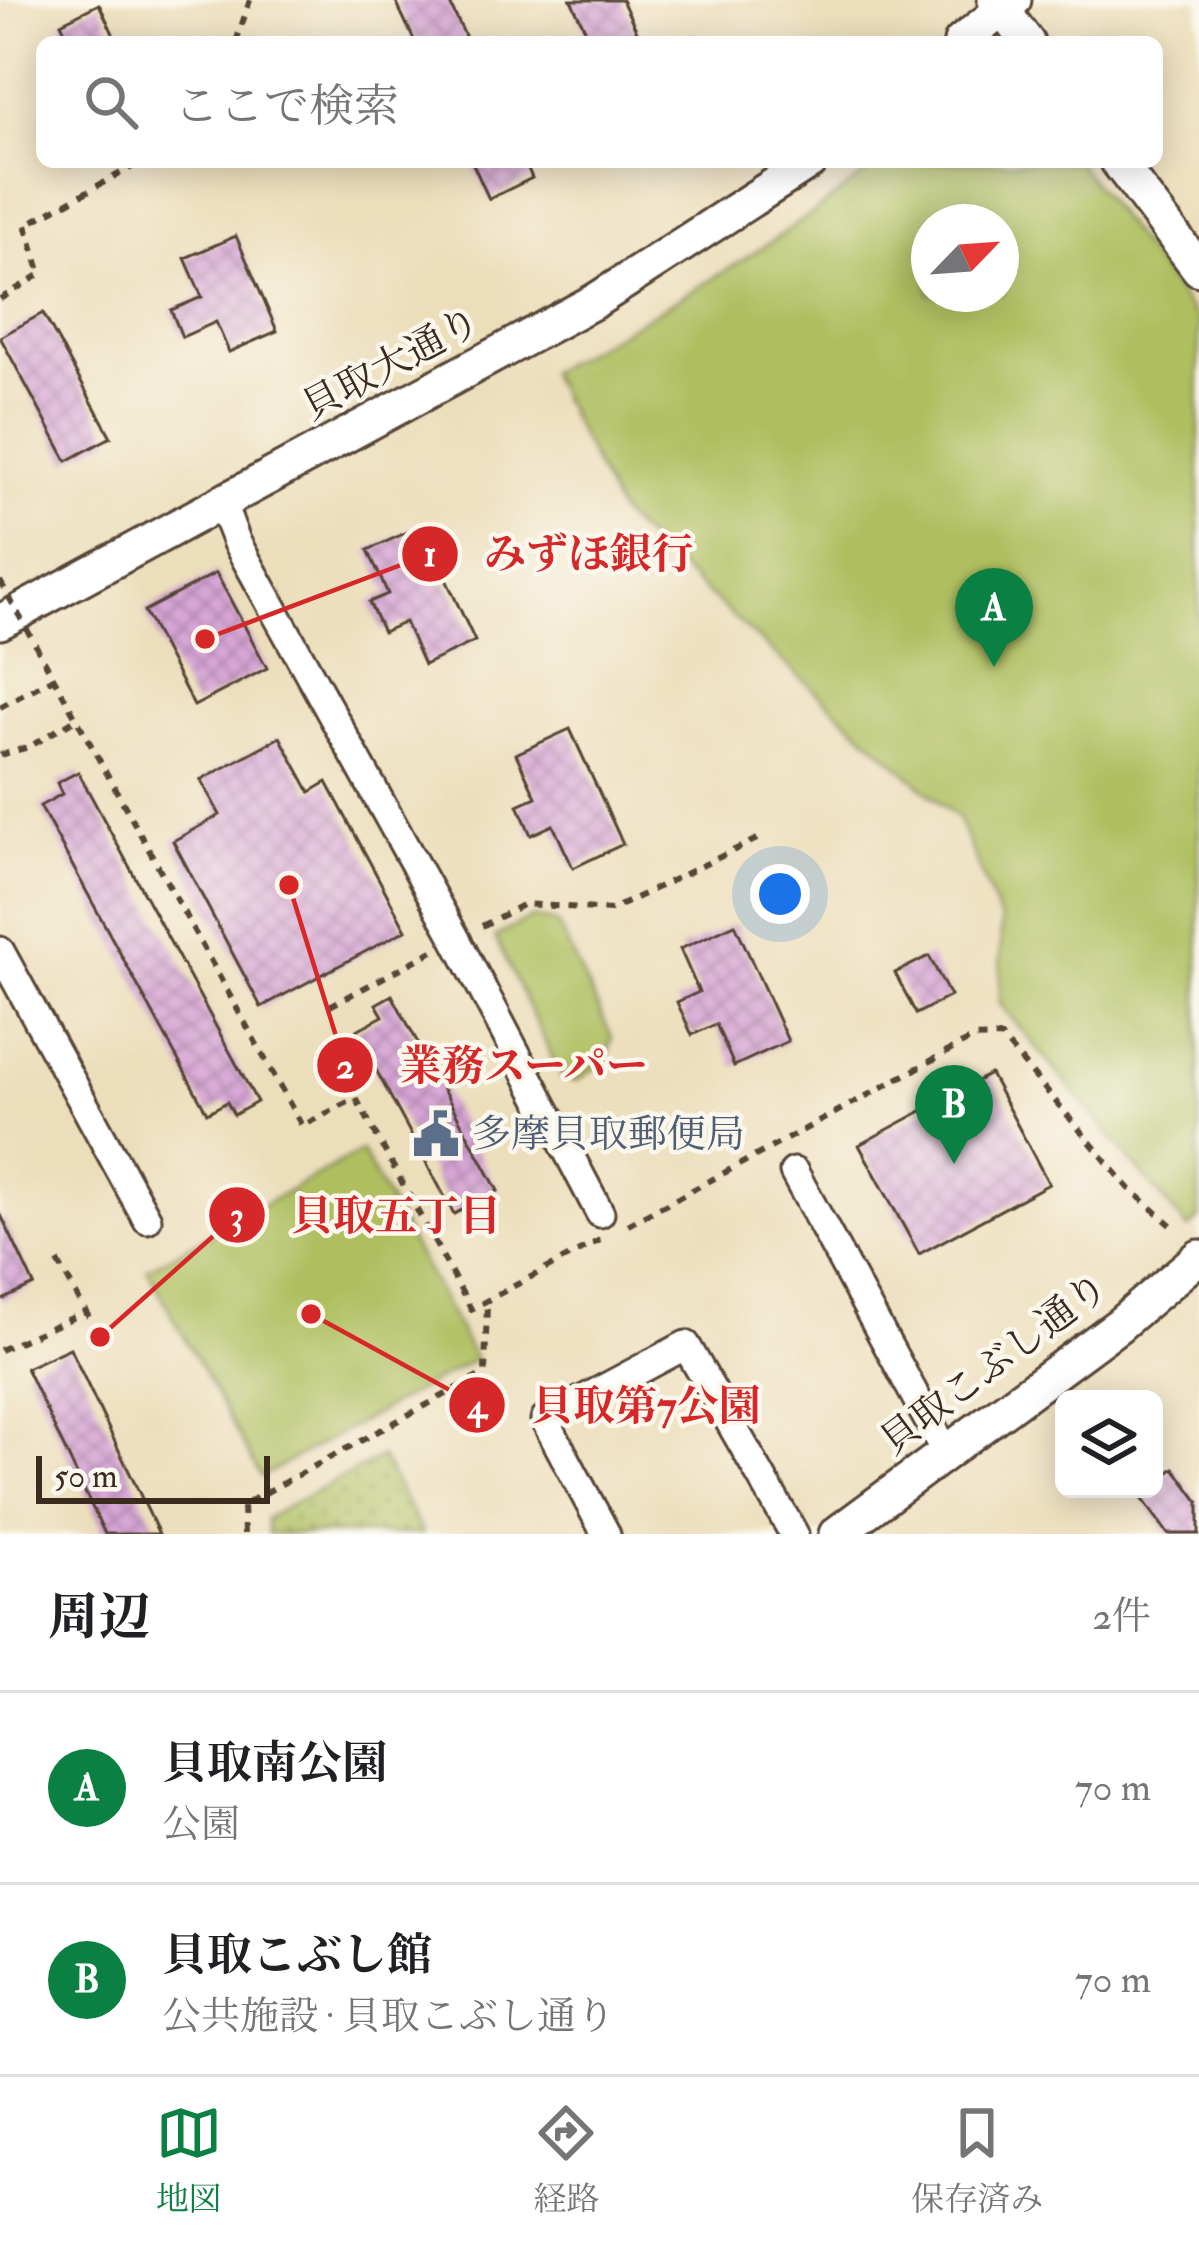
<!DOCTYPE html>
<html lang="ja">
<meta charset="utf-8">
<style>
:root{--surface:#fff;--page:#f2f2f2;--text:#202124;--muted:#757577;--line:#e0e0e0;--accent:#0b8043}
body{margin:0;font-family:"IM FELL Double Pica","Noto Serif JP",serif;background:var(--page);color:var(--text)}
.controls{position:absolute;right:36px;bottom:36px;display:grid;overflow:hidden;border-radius:18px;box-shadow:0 6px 30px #0003}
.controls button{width:108px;height:108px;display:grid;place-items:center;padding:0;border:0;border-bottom:3px solid var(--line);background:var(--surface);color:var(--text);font:60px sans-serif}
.compass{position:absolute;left:911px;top:204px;width:108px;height:108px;border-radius:50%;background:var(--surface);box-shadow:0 6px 30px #0003;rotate:65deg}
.scale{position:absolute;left:36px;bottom:30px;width:234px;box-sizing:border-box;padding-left:12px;border:6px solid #3b2a1e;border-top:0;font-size:33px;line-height:42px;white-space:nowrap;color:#3b2a1e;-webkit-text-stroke:9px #fbf7ec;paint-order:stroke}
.you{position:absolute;left:780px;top:894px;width:42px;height:42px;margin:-30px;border:9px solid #fff;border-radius:50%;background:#1a73e8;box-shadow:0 0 0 18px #1a73e833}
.badge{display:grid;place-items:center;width:78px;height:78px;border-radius:50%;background:var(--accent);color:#fff;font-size:39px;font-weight:700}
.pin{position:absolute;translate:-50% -99px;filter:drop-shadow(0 3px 6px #0008)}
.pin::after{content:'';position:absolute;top:63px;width:42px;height:36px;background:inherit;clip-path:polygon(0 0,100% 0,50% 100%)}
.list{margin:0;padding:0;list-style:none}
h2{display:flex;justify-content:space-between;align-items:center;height:156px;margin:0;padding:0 48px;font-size:51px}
h2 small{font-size:39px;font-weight:400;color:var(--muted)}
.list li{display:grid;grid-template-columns:78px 1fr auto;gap:36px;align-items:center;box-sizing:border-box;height:192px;padding:0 48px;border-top:3px solid var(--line)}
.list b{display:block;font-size:45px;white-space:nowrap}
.list p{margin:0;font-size:39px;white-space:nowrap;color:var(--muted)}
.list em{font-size:39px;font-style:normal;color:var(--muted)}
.icon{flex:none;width:66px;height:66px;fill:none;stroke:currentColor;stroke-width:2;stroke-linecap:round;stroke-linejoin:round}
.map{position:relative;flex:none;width:1199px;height:1534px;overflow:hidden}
.search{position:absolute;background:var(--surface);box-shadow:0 6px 30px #0003;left:36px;right:36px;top:36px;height:132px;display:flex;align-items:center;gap:30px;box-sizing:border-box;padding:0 42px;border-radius:18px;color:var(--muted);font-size:45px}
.sheet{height:540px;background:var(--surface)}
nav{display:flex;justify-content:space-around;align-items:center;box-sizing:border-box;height:168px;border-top:3px solid var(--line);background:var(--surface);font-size:33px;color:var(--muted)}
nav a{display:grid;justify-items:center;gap:6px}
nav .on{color:var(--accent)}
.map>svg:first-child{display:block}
</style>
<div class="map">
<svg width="1199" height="1534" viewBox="0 0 1199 1534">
<defs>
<pattern id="grass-dots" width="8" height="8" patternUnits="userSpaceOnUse" patternTransform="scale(3)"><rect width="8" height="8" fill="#afbf61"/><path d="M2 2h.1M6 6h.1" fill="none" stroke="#909b4f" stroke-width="1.8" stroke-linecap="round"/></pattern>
<pattern id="building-cross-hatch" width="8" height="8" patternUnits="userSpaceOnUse" patternTransform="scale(3)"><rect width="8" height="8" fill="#d7a6d6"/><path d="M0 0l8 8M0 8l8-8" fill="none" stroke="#b087ad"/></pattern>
</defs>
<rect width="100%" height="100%" fill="#fbf7ec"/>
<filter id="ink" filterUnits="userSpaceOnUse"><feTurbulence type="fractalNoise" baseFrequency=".00833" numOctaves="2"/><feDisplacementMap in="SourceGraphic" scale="24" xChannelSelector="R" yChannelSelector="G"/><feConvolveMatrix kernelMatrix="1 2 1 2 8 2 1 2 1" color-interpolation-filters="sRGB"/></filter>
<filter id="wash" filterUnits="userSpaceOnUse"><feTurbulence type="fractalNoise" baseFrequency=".004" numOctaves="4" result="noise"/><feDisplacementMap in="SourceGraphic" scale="48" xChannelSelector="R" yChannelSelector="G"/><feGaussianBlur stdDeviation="2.7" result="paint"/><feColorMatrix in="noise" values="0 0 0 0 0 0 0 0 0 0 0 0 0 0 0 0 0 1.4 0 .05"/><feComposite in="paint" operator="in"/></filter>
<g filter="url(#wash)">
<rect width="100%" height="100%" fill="#ecdebb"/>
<path fill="url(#grass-dots)" stroke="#757440" stroke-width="3" d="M381,1457L423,1534H268L266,1518Z"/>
<path fill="#afbf61" stroke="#757440" stroke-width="3" fill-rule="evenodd" d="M879,162H1077L1199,321V1219L1188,1229L1000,1004L1001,922L959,820L620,515L548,372C663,309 778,246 879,162ZM1001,222V294H929V222Z
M533,917L557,923L612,1037L607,1060L576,1081L562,1078L495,937Z
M361,1151L475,1359L261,1477L147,1269Z"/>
<g id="blocks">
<path fill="url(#building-cross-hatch)" d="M395,0H448L468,42H415Z
M571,0H622L642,42H591Z
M99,4L117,42H70L61,23Z
M472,162H525L532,178L489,199Z
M236,236L277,331L229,352L216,322L182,337L171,310L202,297L185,258Z
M43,313L111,437L67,461L0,337Z
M421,526L475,641L424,665L405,622L383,632L369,602L388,594L368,550Z
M216,573L267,668L194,706L144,611Z
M570,729L623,844L573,868L553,825L531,835L518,805L536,797L516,754Z
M280,737L310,792L327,782L406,930L261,1007L173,841L220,815L201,780Z
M78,772L257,1102L234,1115L227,1102L207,1113L40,806L62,794L57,783Z
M735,924L788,1041L734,1066L716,1024L692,1035L677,1002L699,992L680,949Z
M929,956L950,996L916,1014L895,973Z
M392,995L498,1191L454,1214L355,1031L383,1016L376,1004Z
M990,1074L1049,1184L919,1254L859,1145Z
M0,1213L34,1285L0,1301Z
M70,1348L159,1534H105L26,1368Z
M1174,1468L1199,1502V1534H1168L1139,1494L1154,1489V1483Z"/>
</g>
</g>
<g filter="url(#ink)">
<use href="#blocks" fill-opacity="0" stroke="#564536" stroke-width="3"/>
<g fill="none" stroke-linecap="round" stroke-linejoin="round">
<defs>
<path id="minor" d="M221,502L237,543L456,939L600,1213
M0,951L147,1219
M794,1172L946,1453
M606,1534L545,1420L686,1345L794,1534"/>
<path id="tertiary" d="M995,0L1027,42
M961,42L1014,0
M1118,162L1199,269
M0,622L595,301L810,162
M836,1534L1119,1325L1199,1257"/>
</defs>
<use href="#minor" stroke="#564536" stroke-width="33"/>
<use href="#tertiary" stroke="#564536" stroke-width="39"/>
<path stroke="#564536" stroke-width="6" stroke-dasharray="9 9" stroke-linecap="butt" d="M236,42L250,0
M0,299L41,274L26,225L141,162
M0,707L54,678
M70,707L302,1126L356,1098L471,1309L600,1240
M0,755L29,747L76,719
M482,926L524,904L611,910L757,839
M330,1006L433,951
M628,1225L973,1038L1001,1037L1129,1188L1171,1225
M58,1262L100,1337
M0,1350L85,1312
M244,1534L243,1505L485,1373L487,1303"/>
<use href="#minor" stroke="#fff" stroke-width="27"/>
<use href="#tertiary" stroke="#fff" stroke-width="33"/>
<path stroke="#564536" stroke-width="6" stroke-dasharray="9 9" stroke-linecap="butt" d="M0,581L70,707"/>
</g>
</g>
<defs>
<symbol id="civic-bare" viewBox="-9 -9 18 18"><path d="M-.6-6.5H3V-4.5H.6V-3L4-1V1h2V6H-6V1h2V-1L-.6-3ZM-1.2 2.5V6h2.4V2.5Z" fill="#5c6f8a" stroke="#fbf7ec" stroke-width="2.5" paint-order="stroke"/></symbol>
</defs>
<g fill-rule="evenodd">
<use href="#civic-bare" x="403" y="1101" width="66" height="66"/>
</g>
<g text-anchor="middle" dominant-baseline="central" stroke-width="9" stroke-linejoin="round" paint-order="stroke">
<g font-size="39" fill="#3b2a1e" stroke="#fbf7ec">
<text transform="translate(391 364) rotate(-28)">貝取大通り</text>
<text transform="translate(994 1364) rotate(-37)">貝取こぶし通り</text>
</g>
<g font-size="39" fill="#4e5e75" stroke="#fbf7ec" text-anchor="start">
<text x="472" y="1134">多摩貝取郵便局</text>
</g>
</g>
<path fill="none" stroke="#d62828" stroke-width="4.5" d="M205 639L430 554M289 885L345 1065M100 1337L237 1215M311 1314L477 1405"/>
<g fill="#d62828" stroke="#fbf7ec" stroke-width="4.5">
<circle cx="205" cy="639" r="12"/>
<circle cx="289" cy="885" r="12"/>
<circle cx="100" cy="1337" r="12"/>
<circle cx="311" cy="1314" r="12"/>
<circle cx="430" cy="554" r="30"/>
<circle cx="345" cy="1065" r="30"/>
<circle cx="237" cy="1215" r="30"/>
<circle cx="477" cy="1405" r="30"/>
</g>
<g font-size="36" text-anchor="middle" font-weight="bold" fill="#fff">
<text x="430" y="566">1</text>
<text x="345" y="1078">2</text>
<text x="237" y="1227">3</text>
<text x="477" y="1418">4</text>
</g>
<g font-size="42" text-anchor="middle" font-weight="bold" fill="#d62828" stroke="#fbf7ec" stroke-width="9" stroke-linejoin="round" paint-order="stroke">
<text x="589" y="568">みずほ銀行</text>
<text x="524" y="1080">業務スーパー</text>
<text x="396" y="1230">貝取五丁目</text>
<text x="646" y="1420">貝取第7公園</text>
</g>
</svg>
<div class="controls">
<button><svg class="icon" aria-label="layers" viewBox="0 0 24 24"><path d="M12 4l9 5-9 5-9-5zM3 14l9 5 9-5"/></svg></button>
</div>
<svg class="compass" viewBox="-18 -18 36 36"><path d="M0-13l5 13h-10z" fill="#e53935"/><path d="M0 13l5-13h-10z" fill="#757577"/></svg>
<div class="scale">50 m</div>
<div class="you"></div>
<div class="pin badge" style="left:994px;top:667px">A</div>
<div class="pin badge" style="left:954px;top:1164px">B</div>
<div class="search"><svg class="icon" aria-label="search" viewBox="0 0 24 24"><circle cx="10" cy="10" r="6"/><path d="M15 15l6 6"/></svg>ここで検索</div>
</div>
<section class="sheet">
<h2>周辺<small>2件</small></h2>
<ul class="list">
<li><span class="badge">A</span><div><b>貝取南公園</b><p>公園</p></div><em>70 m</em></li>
<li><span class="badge">B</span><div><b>貝取こぶし館</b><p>公共施設 · 貝取こぶし通り</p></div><em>70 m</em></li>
</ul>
</section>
<nav>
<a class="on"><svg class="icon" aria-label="map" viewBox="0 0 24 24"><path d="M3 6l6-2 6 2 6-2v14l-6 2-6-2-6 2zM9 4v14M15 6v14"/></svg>地図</a>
<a><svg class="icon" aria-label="directions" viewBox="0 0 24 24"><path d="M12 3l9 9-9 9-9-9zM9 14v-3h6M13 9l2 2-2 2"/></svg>経路</a>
<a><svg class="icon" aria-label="saved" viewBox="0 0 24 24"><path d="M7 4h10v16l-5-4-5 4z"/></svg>保存済み</a>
</nav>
